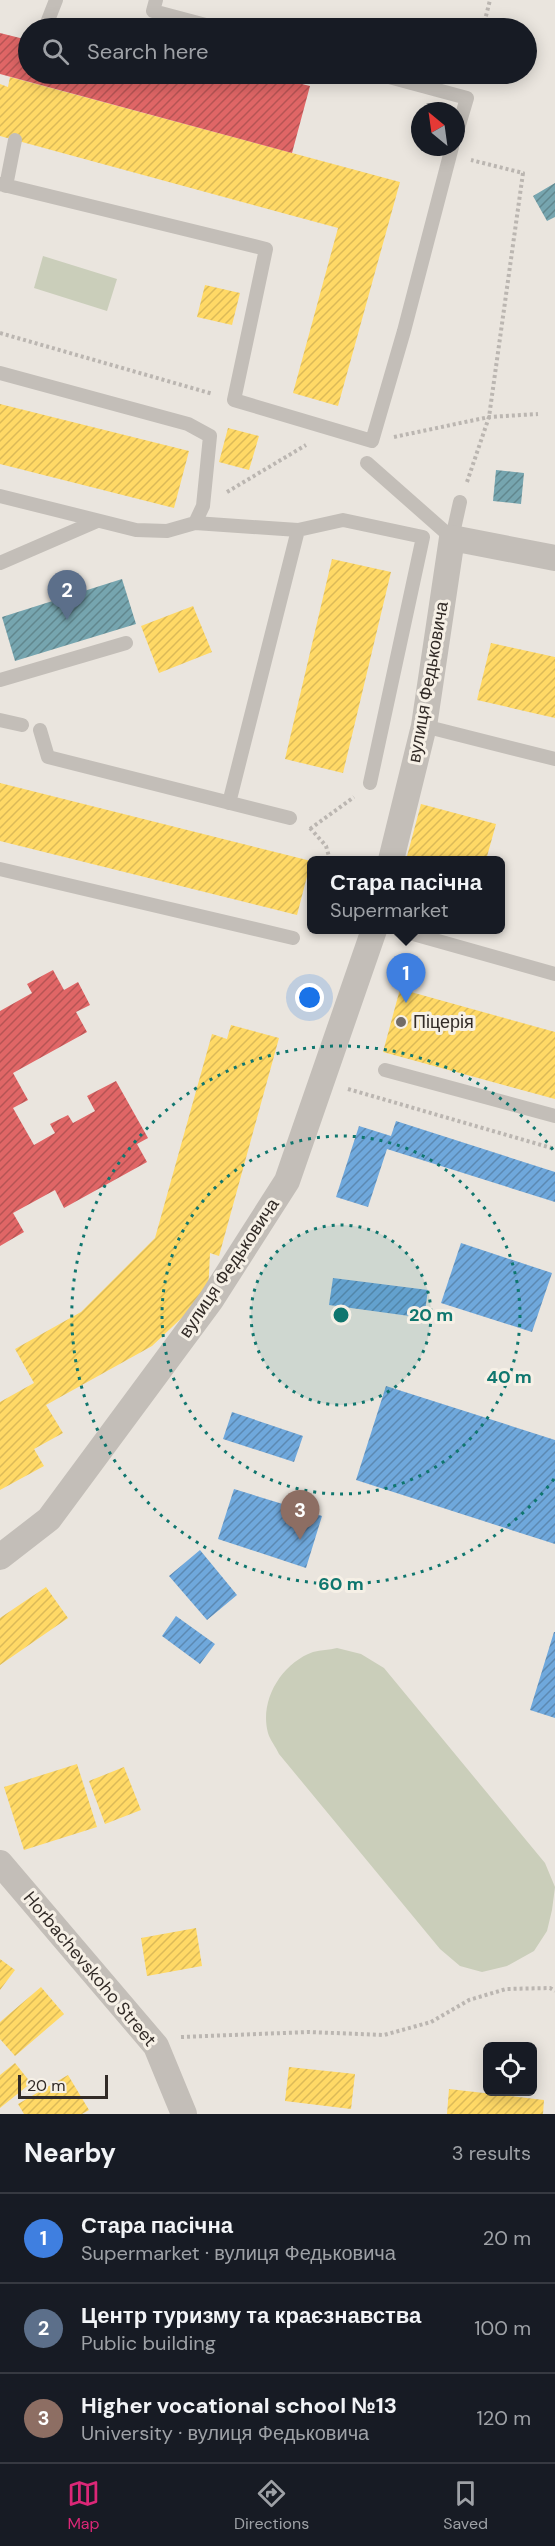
<!DOCTYPE html>
<meta charset="utf-8">
<style>
:root{--surface:#171b24;--page:#20242c;--text:#f1f3f6;--muted:#9ea1a6;--line:#363941;--accent:#db2777}
body{margin:0;font-family:"DM Sans",sans-serif;background:var(--page);color:var(--text)}
.controls{position:absolute;right:18px;bottom:18px;display:grid;overflow:hidden;border-radius:9px;box-shadow:0 3px 15px #0003}
.controls button{width:54px;height:54px;display:grid;place-items:center;padding:0;border:0;border-bottom:2px solid var(--line);background:var(--surface);color:var(--text);font:30px sans-serif}
.compass{position:absolute;left:411px;top:102px;width:54px;height:54px;border-radius:50%;background:var(--surface);box-shadow:0 3px 15px #0003;rotate:331deg}
.scale{position:absolute;left:18px;bottom:15px;width:90px;box-sizing:border-box;padding-left:6px;border:3px solid #322b27;border-top:0;font-size:16px;line-height:21px;white-space:nowrap;color:#322b27;-webkit-text-stroke:4px #f6f0e6;paint-order:stroke}
.you{position:absolute;left:310px;top:998px;width:21px;height:21px;margin:-15px;border:4px solid #fff;border-radius:50%;background:#1a73e8;box-shadow:0 0 0 9px #1a73e833}
.badge{display:grid;place-items:center;width:39px;height:39px;border-radius:50%;background:var(--accent);color:#fff;font-size:20px;font-weight:700}
.pin{position:absolute;translate:-50% -50px;filter:drop-shadow(0 2px 3px #0008)}
.pin::after{content:'';position:absolute;top:32px;width:21px;height:18px;background:inherit;clip-path:polygon(0 0,100% 0,50% 100%)}
.popup{position:absolute;left:307px;top:856px;width:198px;height:78px;box-sizing:border-box;display:grid;place-content:center;border-radius:9px;background:var(--surface);filter:drop-shadow(0 2px 4px #0005);font-size:20px;white-space:nowrap;color:var(--muted)}
.popup b{font-size:22px;color:var(--text)}
.popup::after{content:'';position:absolute;left:50%;top:100%;margin-left:-12px;border:12px solid transparent;border-top-color:var(--surface)}
.list{margin:0;padding:0;list-style:none}
h2{display:flex;justify-content:space-between;align-items:center;height:78px;margin:0;padding:0 24px;font-size:26px}
h2 small{font-size:20px;font-weight:400;color:var(--muted)}
.list li{display:grid;grid-template-columns:39px 1fr auto;gap:18px;align-items:center;box-sizing:border-box;height:90px;padding:0 24px;border-top:2px solid var(--line)}
.list b{display:block;font-size:22px;white-space:nowrap}
.list p{margin:0;font-size:20px;white-space:nowrap;color:var(--muted)}
.list em{font-size:20px;font-style:normal;color:var(--muted)}
.icon{flex:none;width:33px;height:33px;fill:none;stroke:currentColor;stroke-width:2;stroke-linecap:round;stroke-linejoin:round}
.map{position:relative;flex:none;width:555px;height:2114px;overflow:hidden}
.search{position:absolute;background:var(--surface);box-shadow:0 3px 15px #0003;left:18px;right:18px;top:18px;height:66px;display:flex;align-items:center;gap:15px;box-sizing:border-box;padding:0 21px;border-radius:33px;color:var(--muted);font-size:22px}
.sheet{height:348px;background:var(--surface)}
nav{display:flex;justify-content:space-around;align-items:center;box-sizing:border-box;height:84px;border-top:2px solid var(--line);background:var(--surface);font-size:16px;color:var(--muted)}
nav a{display:grid;justify-items:center;gap:3px}
nav .on{color:var(--accent)}
.map>svg:first-child{display:block}
</style>
<div class="map">
<svg width="555" height="2114" viewBox="0 0 555 2114">
<defs>
<pattern id="homes-hatch" width="6" height="6" patternUnits="userSpaceOnUse" patternTransform="scale(1.5)"><rect width="6" height="6" fill="#ffd966"/><path d="M-1 1l2-2M0 6l6-6M5 7l2-2" fill="none" stroke="#dbba58"/></pattern>
<pattern id="shops-hatch" width="6" height="6" patternUnits="userSpaceOnUse" patternTransform="scale(1.5)"><rect width="6" height="6" fill="#e06666"/><path d="M-1 1l2-2M0 6l6-6M5 7l2-2" fill="none" stroke="#b65454"/></pattern>
<pattern id="schools-hatch" width="6" height="6" patternUnits="userSpaceOnUse" patternTransform="scale(1.5)"><rect width="6" height="6" fill="#6fa8dc"/><path d="M-1 1l2-2M0 6l6-6M5 7l2-2" fill="none" stroke="#5c89b2"/></pattern>
<pattern id="public-hatch" width="6" height="6" patternUnits="userSpaceOnUse" patternTransform="scale(1.5)"><rect width="6" height="6" fill="#76a5af"/><path d="M-1 1l2-2M0 6l6-6M5 7l2-2" fill="none" stroke="#61878e"/></pattern>
</defs>
<rect width="100%" height="100%" fill="#eae5de"/>
<path fill="#caceba" d="M43,256L117,279L107,311L34,288Z
M337,1648L361,1654L384,1668L545,1863L555,1887L552,1910L547,1931L534,1951L507,1966L482,1972L460,1966L440,1949L279,1754C276,1747 270,1740 268,1733C259,1700 282,1663 313,1652C321,1650 329,1650 337,1648Z"/>
<path fill="url(#homes-hatch)" d="M10,77L400,182L338,406L293,393L338,228L0,136V84L8,87Z
M205,285L240,293L232,325L197,317Z
M0,404L189,451L174,508L0,464Z
M228,428L259,436L249,470L219,462Z
M332,559L391,572L343,773L285,759Z
M193,606L212,652L159,673L141,626Z
M491,643L555,657V718L477,700Z
M0,783L311,861L297,915L0,841Z
M421,804L496,824L486,860H406Z
M400,989L555,1032V1099L383,1052Z
M231,1025L279,1038L219,1256L210,1253L208,1293L152,1346L46,1405L63,1433L34,1449L44,1466L0,1490V1402L34,1383L15,1349L81,1312L155,1238L212,1034L227,1039Z
M46,1587L68,1618L0,1665V1618Z
M77,1764L97,1827L24,1850L4,1787Z
M124,1767L141,1810L105,1824L89,1781Z
M196,1928L202,1966L147,1976L141,1938Z
M0,1959L15,1970L0,1990Z
M41,1987L64,2014L15,2056L0,2039V2022Z
M15,2063L31,2083L0,2108V2075Z
M289,2067L355,2074L351,2109L285,2101Z
M68,2075L89,2110L82,2114H24L18,2104Z
M449,2089L544,2100L543,2114H447Z"/>
<path fill="url(#shops-hatch)" d="M0,33L28,40V74H261L310,86L292,153L0,74Z
M53,970L64,990L78,982L90,1005L76,1012L87,1032L13,1073L28,1100L13,1108L34,1145L55,1133L50,1124L68,1115L73,1123L95,1111L87,1096L116,1081L148,1138L137,1144L147,1162L64,1208L55,1190L13,1213L24,1232L0,1246V1011L32,993L27,984Z"/>
<path fill="url(#schools-hatch)" d="M396,1121L555,1172V1202L387,1149L368,1207L336,1197L359,1126L391,1136Z
M461,1243L552,1273L532,1332L441,1303Z
M333,1278L428,1290L424,1318L329,1305Z
M386,1386L555,1440V1544L356,1480Z
M232,1412L303,1436L294,1462L223,1439Z
M234,1489L322,1516L306,1568L218,1539Z
M200,1550L237,1595L207,1620L169,1576Z
M176,1616L215,1644L200,1664L162,1636Z
M554,1632H555V1718L530,1710Z"/>
<path fill="url(#public-hatch)" d="M555,183V217L547,221L533,196Z
M496,470L524,473L521,504L493,501Z
M122,579L136,624L15,661L2,617Z"/>
<g fill="none" stroke-linecap="round" stroke-linejoin="round">
<path stroke="#bbb6b1" stroke-width="4" stroke-dasharray="3 3" stroke-linecap="butt" d="M483,28L490,0
M0,333L213,394
M394,437L489,417L538,414
M467,482L489,417L523,173L471,160
M227,492L306,445
M310,828L326,846L330,860
M310,829L354,797
M348,1089L555,1149
M181,2037L309,2032L384,2035L431,2022L469,2000L506,1989L550,1988L555,1991"/>
<path stroke="#c3beb8" stroke-width="14" d="M156,0L153,11L217,28
M45,28L56,0
M378,74L467,98L456,135
M0,184L266,249L234,400L372,441L404,331L452,147
M6,186L15,140
M0,373L188,424L210,436L203,506L195,523
M367,463L452,538L460,502
M0,496L136,530L167,531L195,523L298,530L229,803
M298,530L343,520L423,537L370,783
M0,563L97,521
M0,680L126,643
M0,720L22,725
M424,726L555,759
M40,730L48,757L290,818
M0,869L293,938
M399,930L555,974
M385,1070L555,1116"/>
<path stroke="#c3beb8" stroke-width="26" d="M391,860L424,726L452,538L555,558
M0,1557L49,1519L211,1300L287,1181L374,930
M0,1863L156,2046L184,2114"/>
</g>
<circle cx="341" cy="1315" r="90" fill="#0f766e" fill-opacity=".12"/>
<g fill="none" stroke="#0f766e" stroke-width="3" stroke-dasharray="3 6">
<circle cx="341" cy="1315" r="90"/>
<circle cx="341" cy="1315" r="179"/>
<path d="M554 1479A269 269 0 1 1 554 1151"/>
</g>
<circle fill="#726c67" stroke="#f6f0e6" stroke-width="2" cx="401" cy="1022" r="6"/>
<g text-anchor="middle" dominant-baseline="central" stroke-width="6" stroke-linejoin="round" paint-order="stroke">
<g font-size="18" fill="#322b27" stroke="#f6f0e6">
<text transform="translate(428 682) rotate(-80)">вулиця Федьковича</text>
<text transform="translate(229 1268) rotate(-56)">вулиця Федьковича</text>
<text transform="translate(90 1969) rotate(50)">Horbachevskoho Street</text>
</g>
<g font-size="18" fill="#322b27" stroke="#f6f0e6" text-anchor="start">
<text x="413" y="1022">Піцерія</text>
</g>
</g>
<circle cx="341" cy="1315" r="9" fill="#0f766e" stroke="#f6f0e6" stroke-width="3"/>
<g font-size="18" text-anchor="middle" font-weight="bold" fill="#0f766e" stroke="#f6f0e6" stroke-width="6" stroke-linejoin="round" paint-order="stroke">
<text x="431" y="1321">20 m</text>
<text x="509" y="1383">40 m</text>
<text x="341" y="1590">60 m</text>
</g>
</svg>
<div class="controls">
<button><svg class="icon" aria-label="locate" viewBox="0 0 24 24"><circle cx="12" cy="12" r="6"/><path d="M12 2v4M12 18v4M2 12h4M18 12h4"/></svg></button>
</div>
<svg class="compass" viewBox="-18 -18 36 36"><path d="M0-13l5 13h-10z" fill="#e53935"/><path d="M0 13l5-13h-10z" fill="#9ea1a6"/></svg>
<div class="scale">20 m</div>
<div class="you"></div>
<div class="pin badge" style="left:406px;top:1003px;background:#3f7fe0">1</div>
<div class="popup"><b>Стара пасічна</b>Supermarket</div>
<div class="pin badge" style="left:67px;top:620px;background:#5c6f8a">2</div>
<div class="pin badge" style="left:300px;top:1540px;background:#8d6e63">3</div>
<div class="search"><svg class="icon" aria-label="search" viewBox="0 0 24 24"><circle cx="10" cy="10" r="6"/><path d="M15 15l6 6"/></svg>Search here</div>
</div>
<section class="sheet">
<h2>Nearby<small>3 results</small></h2>
<ul class="list">
<li><span class="badge" style="background:#3f7fe0">1</span><div><b>Стара пасічна</b><p>Supermarket · вулиця Федьковича</p></div><em>20 m</em></li>
<li><span class="badge" style="background:#5c6f8a">2</span><div><b>Центр туризму та краєзнавства</b><p>Public building</p></div><em>100 m</em></li>
<li><span class="badge" style="background:#8d6e63">3</span><div><b>Higher vocational school №13</b><p>University · вулиця Федьковича</p></div><em>120 m</em></li>
</ul>
</section>
<nav>
<a class="on"><svg class="icon" aria-label="map" viewBox="0 0 24 24"><path d="M3 6l6-2 6 2 6-2v14l-6 2-6-2-6 2zM9 4v14M15 6v14"/></svg>Map</a>
<a><svg class="icon" aria-label="directions" viewBox="0 0 24 24"><path d="M12 3l9 9-9 9-9-9zM9 14v-3h6M13 9l2 2-2 2"/></svg>Directions</a>
<a><svg class="icon" aria-label="saved" viewBox="0 0 24 24"><path d="M7 4h10v16l-5-4-5 4z"/></svg>Saved</a>
</nav>
